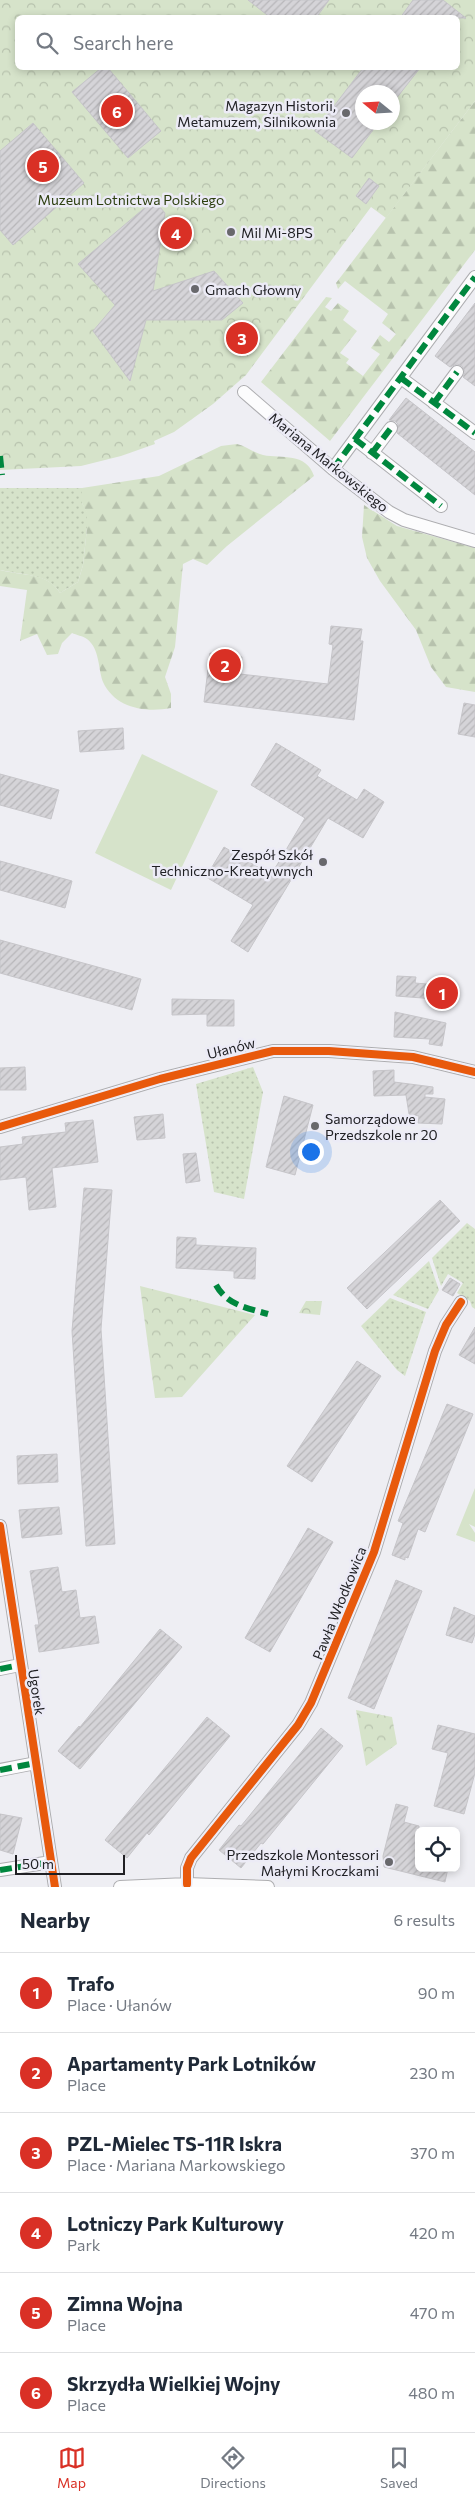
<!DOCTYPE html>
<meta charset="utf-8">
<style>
:root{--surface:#fff;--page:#f6f6f7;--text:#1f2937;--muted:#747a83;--line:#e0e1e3;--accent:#d93025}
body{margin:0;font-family:Commissioner,sans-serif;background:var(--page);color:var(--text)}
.controls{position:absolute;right:15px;bottom:15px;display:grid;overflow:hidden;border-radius:8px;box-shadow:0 2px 8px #0003}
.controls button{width:45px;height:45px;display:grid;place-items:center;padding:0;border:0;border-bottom:1px solid var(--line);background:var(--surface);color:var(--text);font:25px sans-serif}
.compass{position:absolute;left:355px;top:85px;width:45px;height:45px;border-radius:50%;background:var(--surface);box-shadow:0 2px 8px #0003;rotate:288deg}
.scale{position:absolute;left:15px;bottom:12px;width:110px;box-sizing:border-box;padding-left:5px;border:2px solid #202024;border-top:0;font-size:14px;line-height:18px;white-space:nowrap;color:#202024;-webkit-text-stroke:4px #ecebf6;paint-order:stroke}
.you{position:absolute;left:310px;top:1151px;width:18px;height:18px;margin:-12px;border:4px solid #fff;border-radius:50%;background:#1a73e8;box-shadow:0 0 0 8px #1a73e833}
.badge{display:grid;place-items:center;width:32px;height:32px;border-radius:50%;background:var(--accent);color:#fff;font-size:16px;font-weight:700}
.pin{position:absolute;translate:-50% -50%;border:2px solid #fff;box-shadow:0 1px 5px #0006}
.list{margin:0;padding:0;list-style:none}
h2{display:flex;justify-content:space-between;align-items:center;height:65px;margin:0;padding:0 20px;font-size:21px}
h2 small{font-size:16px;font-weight:400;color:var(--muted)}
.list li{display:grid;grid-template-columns:32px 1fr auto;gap:15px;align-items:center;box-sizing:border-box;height:80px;padding:0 20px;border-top:1px solid var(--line)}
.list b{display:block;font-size:19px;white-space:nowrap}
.list p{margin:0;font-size:16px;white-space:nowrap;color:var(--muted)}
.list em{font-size:16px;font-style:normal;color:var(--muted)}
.icon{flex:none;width:28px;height:28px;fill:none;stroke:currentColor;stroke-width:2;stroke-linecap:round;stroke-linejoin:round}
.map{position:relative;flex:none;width:475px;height:1887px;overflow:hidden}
.search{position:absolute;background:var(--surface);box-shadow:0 2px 8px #0003;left:15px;right:15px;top:15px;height:55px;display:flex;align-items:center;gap:12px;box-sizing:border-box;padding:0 18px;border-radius:8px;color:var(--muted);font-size:19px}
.sheet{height:545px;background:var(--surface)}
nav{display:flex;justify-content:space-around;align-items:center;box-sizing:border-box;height:70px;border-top:1px solid var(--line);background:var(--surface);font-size:14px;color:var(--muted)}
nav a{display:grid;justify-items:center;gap:2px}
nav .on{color:var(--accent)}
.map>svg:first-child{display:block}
</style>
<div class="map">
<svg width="475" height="1887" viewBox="0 0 475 1887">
<defs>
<pattern id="grass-dots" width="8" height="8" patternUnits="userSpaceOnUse" patternTransform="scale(1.25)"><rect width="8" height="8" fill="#d6e3ca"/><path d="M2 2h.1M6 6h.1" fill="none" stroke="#b7c2ad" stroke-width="1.8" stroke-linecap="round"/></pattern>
<pattern id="forest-firs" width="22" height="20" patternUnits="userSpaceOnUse" patternTransform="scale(1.25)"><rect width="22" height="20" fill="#d6e3ca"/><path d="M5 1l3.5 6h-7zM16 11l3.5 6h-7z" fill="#b7c2ad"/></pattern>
<pattern id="park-crowns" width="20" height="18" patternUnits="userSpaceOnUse" patternTransform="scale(1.25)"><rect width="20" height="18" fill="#d6e3ca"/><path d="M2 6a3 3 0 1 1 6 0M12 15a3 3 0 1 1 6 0" fill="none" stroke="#b7c2ad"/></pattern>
<pattern id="building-hatch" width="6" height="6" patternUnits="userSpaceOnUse" patternTransform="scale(1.25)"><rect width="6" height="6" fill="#d5d4d8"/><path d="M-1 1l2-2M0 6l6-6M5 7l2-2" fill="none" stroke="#b7b6b9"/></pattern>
</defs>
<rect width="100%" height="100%" fill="#eeeef3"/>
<path fill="url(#grass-dots)" d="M0,488H82V503L87,512V528L83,565L78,582L60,593C49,573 20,575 0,570Z
M253,1067L263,1092L244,1199L214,1192L196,1084Z
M467,1223L475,1229V1309L472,1307L470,1301L457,1293L463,1283L448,1274L441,1286L432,1258Z
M429,1261L439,1290L428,1309L393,1295Z
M390,1298L426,1312L405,1376L397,1370L361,1326Z"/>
<path fill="url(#forest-firs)" d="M475,101V250L330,441L261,382L326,297L332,298L325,307L331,311L338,303L349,311L343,320L357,331L340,353L349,359L346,363L363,376L380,354L371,348L380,335L389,342L396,334L382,323L388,314L345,281L338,289L336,283Z
M237,444C246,446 254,453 263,455C282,459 306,452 314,476L227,546L207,565L193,559L183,564L175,647L165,677L171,694V708C145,713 115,708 103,682C98,669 100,649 87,639C83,636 76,635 72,633L62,643L58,654L47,655L37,634L20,641L27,590L0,586V570C22,576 48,572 60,593L78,582L83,565L87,528V513L82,503V488L159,476L221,446Z
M364,505L397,526L475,548V692L446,687L431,667L416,630L380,581L367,558L362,537Z"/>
<path fill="url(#park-crowns)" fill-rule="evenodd" d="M0,0H475V101L386,218L371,207L246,375L213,404L174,432L154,441L155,444L121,456L81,466L0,470ZM18,18H458V68H18ZM362,92H392V122H362Z
M140,1286L255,1315L182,1397L155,1398Z
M306,1301H322L320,1315L299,1313Z
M356,1710L392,1717L397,1744L366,1766Z"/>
<path fill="#d6e3ca" d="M142,754L218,791L171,890L95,853Z
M475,1488V1527L469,1524L475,1533V1542L456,1535Z"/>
<path fill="url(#building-hatch)" stroke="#c6c5c9" d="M248,0H329L316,18H271Z
M413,0H443L466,18H400Z
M101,68H108L161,131L128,158L72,92Z
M363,68H420L392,104V92H362V122H379L352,158L315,131Z
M33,123L84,183L13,245L0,230V151Z
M369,178L379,186L366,204L356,196Z
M154,200L165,213L153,291L214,271L243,303L222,320H146L130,381L93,331L115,305L78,264Z
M475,303V386L463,377L465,372L462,366L457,364L450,367L435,356Z
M406,398L475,452V495L397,433L398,424L395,421L389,420Z
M331,626L362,629L360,641H363L354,720L204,702L210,653L242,657L240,674L328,684L333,645L329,644Z
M464,703L475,705V737L458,734Z
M123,728L124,749L80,752L78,731Z
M276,743L321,770L317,776L357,800L364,789L384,802L363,838L328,818L248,952L231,941L253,905L206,877L224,847L271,875L305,818L251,785Z
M0,774L59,790L51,819L0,805Z
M0,861L72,881L65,908L0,890Z
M0,940L141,979L132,1010L0,973Z
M397,976L416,977L415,983L450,986L449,1000L396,996Z
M172,999L234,1000V1026H207V1014L172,1015Z
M395,1012L446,1023L442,1046L429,1044L430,1039L394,1037Z
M25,1067L26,1090H0V1068Z
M394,1070V1082L433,1087V1094H425V1097L445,1099L442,1124L418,1123L419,1116L409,1114L406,1095L374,1096L373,1071Z
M284,1096L313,1105L295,1175L266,1167Z
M163,1114L165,1138L137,1140L134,1117Z
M93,1120L98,1162L52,1168L56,1207L29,1210L26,1177L0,1180V1147L23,1144L22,1137L66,1132L65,1123Z
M196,1153L200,1181L186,1183L183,1154Z
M84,1188L112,1190L101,1329L115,1544L86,1546L72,1331Z
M440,1200L460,1221L367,1309L347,1288Z
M177,1237L196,1238V1245L256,1248L255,1279L234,1278V1271L176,1268Z
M450,1278L460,1284L453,1296L442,1290Z
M475,1327V1364L459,1355Z
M357,1361L381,1376L312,1482L287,1466Z
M447,1404L473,1414L425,1532L418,1529L408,1558L405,1557V1560L392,1555L403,1523L398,1521Z
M57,1454L58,1482L18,1484L17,1456Z
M59,1507L62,1534L22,1538L19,1510Z
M308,1528L333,1542L270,1652L245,1638Z
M58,1567L62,1592L76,1590L80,1618L95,1616L99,1643L39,1652L35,1625H39L30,1571Z
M396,1580L422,1591L374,1709L348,1698Z
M454,1607L475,1616V1634L472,1643L446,1635Z
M160,1629L182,1647L80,1769L58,1751L79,1726L80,1727Z
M207,1717L230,1736L149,1835L147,1833L127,1858L105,1840Z
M438,1725L475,1734V1773L464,1814L434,1806L448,1753L432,1749Z
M321,1728L343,1746L263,1844L261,1843L241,1868L219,1850L239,1825L241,1826Z
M396,1804L408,1807L404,1822L419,1826V1868H448L445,1882L384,1867L383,1856Z
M0,1814L22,1818L13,1854L0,1850Z"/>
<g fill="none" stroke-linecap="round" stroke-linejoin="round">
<defs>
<path id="street" d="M401,378L475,433
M244,392L333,469L389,512L404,520L475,541
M434,403L457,372
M355,439L441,506
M372,453L391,428
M333,469L475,277
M0,1127L160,1079L273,1051H329L413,1057L475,1072
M0,1526L55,1887
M0,1669L20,1665
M0,1770L36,1763
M0,1870L51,1862
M187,1884V1868L191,1858L298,1725L311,1703L374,1552L435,1351L446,1325L461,1302
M120,1887L187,1884L268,1887"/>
</defs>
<use href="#street" stroke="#adadb0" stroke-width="14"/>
<use href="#street" stroke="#fcfcfd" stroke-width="12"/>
<path stroke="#00873e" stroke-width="6" stroke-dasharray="12 6" stroke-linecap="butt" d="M401,378L475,433
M434,403L457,372
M355,439L441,506
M372,453L391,428
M0,456L2,475
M333,469L475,277
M216,1285C227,1305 247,1308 268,1314
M0,1669L20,1665
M0,1770L36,1763
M0,1870L51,1862"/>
<defs>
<path id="cycleway" d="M0,1127L160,1079L273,1051H329L413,1057L475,1072
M0,1526L55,1887
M187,1884V1868L191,1858L298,1725L311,1703L374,1552L435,1351L446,1325L461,1302"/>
</defs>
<use href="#cycleway" stroke="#ecebf6" stroke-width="11"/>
<use href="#cycleway" stroke="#e8590c" stroke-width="8"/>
</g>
<g fill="#68686c" stroke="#ecebf6" stroke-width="2">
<circle cx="346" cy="113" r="5"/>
<circle cx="231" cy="232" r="5"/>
<circle cx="195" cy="289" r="5"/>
<circle cx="323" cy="862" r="5"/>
<circle cx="315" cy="1126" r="5"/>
<circle cx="389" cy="1862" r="5"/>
</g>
<g text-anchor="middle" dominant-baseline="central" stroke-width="5" stroke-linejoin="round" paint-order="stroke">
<g font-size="14" fill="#202024" stroke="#ecebf6" text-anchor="end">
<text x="336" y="105">Magazyn Historii,<tspan x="336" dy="16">Metamuzem, Silnikownia</tspan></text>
<text x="241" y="232" text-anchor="start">Mil Mi-8PS</text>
<text x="205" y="289" text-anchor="start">Gmach Głowny</text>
<text x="313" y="854">Zespół Szkół<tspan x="313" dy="16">Techniczno-Kreatywnych</tspan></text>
<text x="325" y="1118" text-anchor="start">Samorządowe<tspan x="325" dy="16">Przedszkole nr 20</tspan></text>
<text x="379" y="1854">Przedszkole Montessori<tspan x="379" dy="16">Małymi Kroczkami</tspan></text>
</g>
<g font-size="14" fill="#2d3f10" stroke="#ecebf6">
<text x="131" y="199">Muzeum Lotnictwa Polskiego</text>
</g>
<g font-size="14" fill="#202024" stroke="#ecebf6">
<text transform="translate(329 462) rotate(39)">Mariana Markowskiego</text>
<text transform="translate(231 1048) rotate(-14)">Ułanów</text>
<text transform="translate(339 1603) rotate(-68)">Pawła Włodkowica</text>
<text transform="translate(37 1692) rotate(81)">Ugorek</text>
</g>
</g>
</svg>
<div class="controls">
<button><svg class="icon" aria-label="locate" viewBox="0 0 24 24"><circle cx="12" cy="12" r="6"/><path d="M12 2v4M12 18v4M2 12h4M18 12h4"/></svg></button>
</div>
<svg class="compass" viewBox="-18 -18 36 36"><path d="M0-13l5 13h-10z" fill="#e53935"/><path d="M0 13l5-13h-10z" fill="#747a83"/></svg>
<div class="scale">50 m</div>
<div class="you"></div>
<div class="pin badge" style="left:442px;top:993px">1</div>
<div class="pin badge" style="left:225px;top:665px">2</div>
<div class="pin badge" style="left:242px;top:338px">3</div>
<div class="pin badge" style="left:176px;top:233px">4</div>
<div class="pin badge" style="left:43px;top:166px">5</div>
<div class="pin badge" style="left:117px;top:111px">6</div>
<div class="search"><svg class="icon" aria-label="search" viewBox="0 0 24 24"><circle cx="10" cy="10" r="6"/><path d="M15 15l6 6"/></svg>Search here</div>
</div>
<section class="sheet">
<h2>Nearby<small>6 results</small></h2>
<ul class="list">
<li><span class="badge">1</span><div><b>Trafo</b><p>Place · Ułanów</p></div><em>90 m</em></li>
<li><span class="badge">2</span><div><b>Apartamenty Park Lotników</b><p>Place</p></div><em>230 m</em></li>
<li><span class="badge">3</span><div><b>PZL-Mielec TS-11R Iskra</b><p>Place · Mariana Markowskiego</p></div><em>370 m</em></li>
<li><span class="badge">4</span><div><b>Lotniczy Park Kulturowy</b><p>Park</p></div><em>420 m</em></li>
<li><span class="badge">5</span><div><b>Zimna Wojna</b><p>Place</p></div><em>470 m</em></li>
<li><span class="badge">6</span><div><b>Skrzydła Wielkiej Wojny</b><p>Place</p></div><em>480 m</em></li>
</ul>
</section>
<nav>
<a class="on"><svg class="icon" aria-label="map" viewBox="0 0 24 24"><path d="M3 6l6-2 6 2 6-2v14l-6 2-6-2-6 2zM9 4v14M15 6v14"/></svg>Map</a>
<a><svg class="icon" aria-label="directions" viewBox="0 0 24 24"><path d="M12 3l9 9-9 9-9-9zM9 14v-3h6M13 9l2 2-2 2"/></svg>Directions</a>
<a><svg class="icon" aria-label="saved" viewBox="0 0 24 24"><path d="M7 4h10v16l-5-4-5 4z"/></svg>Saved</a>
</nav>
